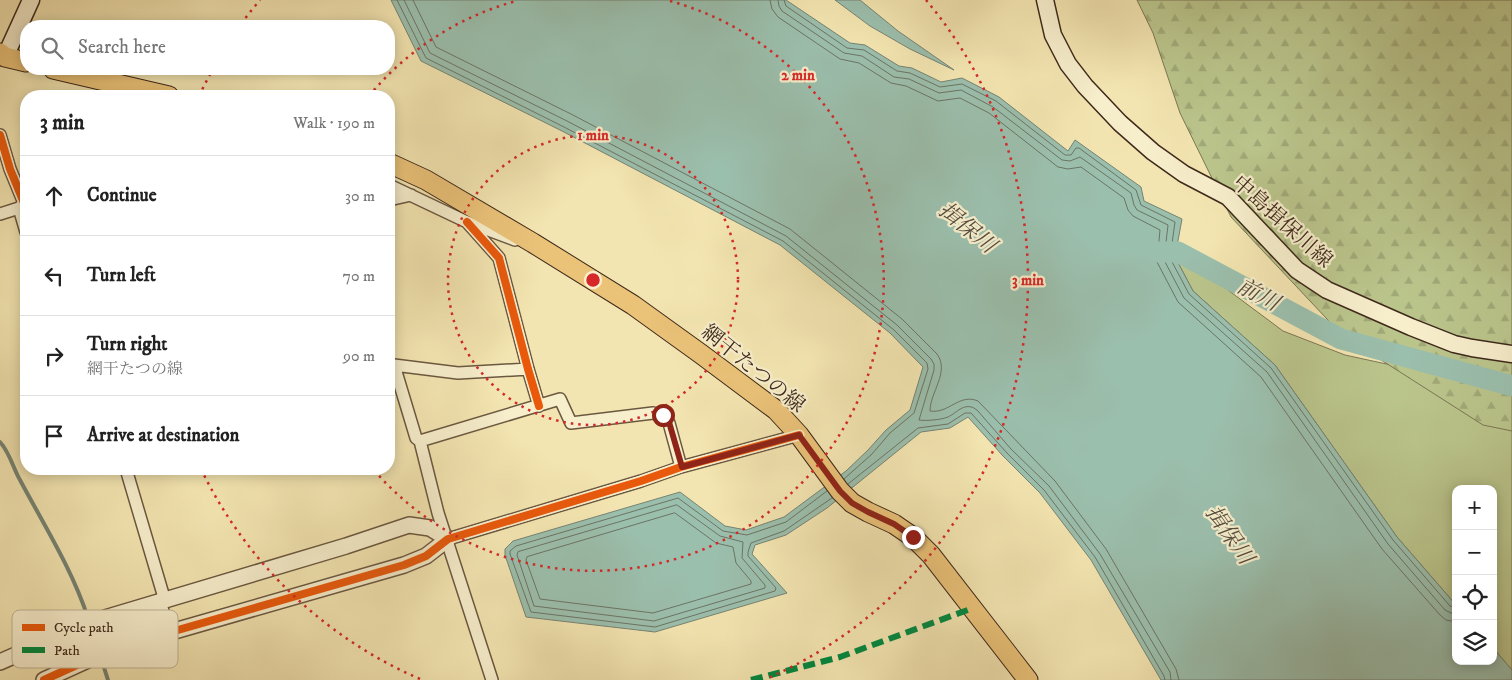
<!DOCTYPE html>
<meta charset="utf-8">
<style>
:root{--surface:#fff;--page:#f6f6f6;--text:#222;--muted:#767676;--line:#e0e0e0}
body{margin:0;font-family:"IM FELL DW Pica","Noto Serif JP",serif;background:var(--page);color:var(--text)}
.controls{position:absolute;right:15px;bottom:15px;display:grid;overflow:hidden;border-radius:10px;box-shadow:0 2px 12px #0003}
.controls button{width:45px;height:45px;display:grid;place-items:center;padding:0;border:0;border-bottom:1px solid var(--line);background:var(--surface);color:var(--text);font:25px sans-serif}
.stop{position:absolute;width:15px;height:15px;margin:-11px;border:4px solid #8f2418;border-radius:50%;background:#fff}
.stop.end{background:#8f2418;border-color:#fff;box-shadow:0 1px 5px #0008}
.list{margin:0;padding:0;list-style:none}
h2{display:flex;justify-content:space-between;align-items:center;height:65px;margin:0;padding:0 20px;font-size:21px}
h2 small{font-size:16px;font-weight:400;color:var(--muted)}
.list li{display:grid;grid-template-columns:32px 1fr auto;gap:15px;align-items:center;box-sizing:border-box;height:80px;padding:0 20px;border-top:1px solid var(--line)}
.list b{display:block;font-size:19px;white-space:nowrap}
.list p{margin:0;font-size:16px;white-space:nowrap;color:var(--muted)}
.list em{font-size:16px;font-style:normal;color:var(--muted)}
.icon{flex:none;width:28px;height:28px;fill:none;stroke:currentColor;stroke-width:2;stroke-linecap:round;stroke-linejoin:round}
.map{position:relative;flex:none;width:1512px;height:680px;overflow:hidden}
.search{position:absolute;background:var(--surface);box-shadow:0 2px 12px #0003;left:20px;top:20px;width:375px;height:55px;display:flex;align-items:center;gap:12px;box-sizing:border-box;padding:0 18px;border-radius:20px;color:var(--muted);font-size:19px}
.panel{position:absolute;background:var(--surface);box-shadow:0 2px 12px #0003;left:20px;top:90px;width:375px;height:385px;border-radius:20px}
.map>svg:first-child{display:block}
</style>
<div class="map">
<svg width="1512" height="680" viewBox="0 0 1512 680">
<defs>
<pattern id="forest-firs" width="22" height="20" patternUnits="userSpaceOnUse" patternTransform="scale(1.25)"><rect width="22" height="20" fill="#bac58c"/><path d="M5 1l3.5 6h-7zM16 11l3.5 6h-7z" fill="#a1a978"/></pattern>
</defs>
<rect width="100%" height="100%" fill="#f3e5b1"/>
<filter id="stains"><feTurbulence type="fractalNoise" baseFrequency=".004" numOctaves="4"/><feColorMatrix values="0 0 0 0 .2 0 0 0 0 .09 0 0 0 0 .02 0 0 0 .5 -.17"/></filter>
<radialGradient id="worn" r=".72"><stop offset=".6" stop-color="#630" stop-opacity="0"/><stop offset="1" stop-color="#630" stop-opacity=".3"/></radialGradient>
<path fill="#bac58c" stroke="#7c7754" d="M1183,248L1198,256L1228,290L1283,331L1345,355L1428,373L1512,397V670L1493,648V489H1456V605L1397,537L1275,365L1193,291L1175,257Z"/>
<path fill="url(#forest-firs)" stroke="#7c7754" d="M1137,0H1512V431L1483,425L1342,335L1231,217L1180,113L1153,33Z"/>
<path fill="#9bbfad" stroke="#768373" d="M391,0H786L850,43L865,45L899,66L912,68L941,82L962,78L999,97L1068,151L1075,140L1141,187L1144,201L1182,219L1175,257L1193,291L1275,365L1397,537L1456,605V661H1493V648L1512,670V680H1161L1091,560L1040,493L1003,456L968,417L950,428L921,432L827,508L786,535L755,545L752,554L787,593L655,632L526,617L505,555V549L513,541L680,492L725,526L746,530L784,517L846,471L868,450L886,430L910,410L923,367L890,333L780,245L562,131L421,61Z
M835,0H860L898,31L954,70L910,49L870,26Z"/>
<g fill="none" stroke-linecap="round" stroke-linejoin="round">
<path stroke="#6c7464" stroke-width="1" d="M397,0L426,58L564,127L783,241L894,330L927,363L928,369L914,413L890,433L872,454L844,479
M404,0L430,53L567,121L786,236L897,325L931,359L934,364V370L919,420C926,421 940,420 948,417C958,412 965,401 977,410L1011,449L1049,486L1100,554L1170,672L1171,680
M413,0L436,47L571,114L790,229L902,319L937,354C950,372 930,392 930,411C949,414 959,393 978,401L1055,481L1106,549L1176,669L1179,680
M770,0L772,9L778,17L840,59L859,63L891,83L906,86L938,101L960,98L989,113L1058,167L1068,169L1081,167L1124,198L1128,210L1133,216L1160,230L1157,262L1178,302L1261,377L1382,549L1440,615L1446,620L1456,622
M778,0L779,6L782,11L844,53L862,56L894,77L909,79L939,93L961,90L993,107L1062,160L1070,161L1080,157L1131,193L1134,205L1137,210L1168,225L1164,260L1184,298L1267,372L1388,544L1445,610L1451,613L1456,614
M784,0L786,6L847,48L864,50L897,71L910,73L940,87L962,84L996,101L1065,155H1071L1076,148H1079L1136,190L1141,205L1175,222L1170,258L1189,294L1271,368L1393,540L1450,606L1456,608
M848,484L918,428L948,424L965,413H971L1007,453L1044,490L1095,557L1164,676L1165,680
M827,491L786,522L747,535L723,531L678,498L516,546L510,551V554L531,612L655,627L775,591L776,588L748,556V552L751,543L784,531L832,498
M677,505L720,536L743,542L742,558L765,585V588L654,621L534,606L517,555L518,552Z
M675,513L716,543L733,547L736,563L751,581V584L653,613L540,599L526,560L527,557Z"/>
<path stroke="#768373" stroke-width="4" d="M0,442C10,453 13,468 20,480C44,525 72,569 88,618
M90,625L99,652
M101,658L108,680"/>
<path stroke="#9bbfad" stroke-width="21" d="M1149,252H1178L1341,339L1512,386"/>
<defs>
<path id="minor" d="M0,135L10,169L24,203
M389,185L467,222L515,240
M389,200L411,195
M19,208L26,232
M0,214L19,208L26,202
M467,222L499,258L528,369L539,406
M394,365L458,373L528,369
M389,366L394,365L416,438L420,441L438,513L492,680
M420,441L560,399L571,423L653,413L663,415L669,423L681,467
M126,469L165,601
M448,539L641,481L681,467L799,435
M160,602L170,632
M84,625L94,657"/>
<path id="tertiary" d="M0,662L88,623L346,546L409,525L430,528L448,539L426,556L404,565L164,634L101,654L44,680"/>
<path id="secondary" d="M1045,0L1053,35L1068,64L1085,86L1120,123L1153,152L1184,174L1228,197L1297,270L1327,290L1411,327L1454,344L1472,348L1512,354
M0,57H5L31,0"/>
<path id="primary" d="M0,53L5,57L26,62
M53,69L169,96
M389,163L426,180L533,243L633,305L701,354L776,410L799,435L840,491L852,503L868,512L894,524L913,537L931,555L1028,680"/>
</defs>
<use href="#minor" stroke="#6b5840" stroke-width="14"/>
<use href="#tertiary" stroke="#6b5840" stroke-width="18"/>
<use href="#secondary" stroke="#3e291b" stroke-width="19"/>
<use href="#primary" stroke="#3e291b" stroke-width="21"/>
<use href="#minor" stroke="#f7eecc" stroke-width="11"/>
<use href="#tertiary" stroke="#f7eecc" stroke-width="15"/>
<use href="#secondary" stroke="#f7eecc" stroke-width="16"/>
<use href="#primary" stroke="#eac278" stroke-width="19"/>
<path stroke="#00873e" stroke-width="6" stroke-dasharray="12 6" stroke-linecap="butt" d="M751,680L840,657L973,608"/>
<defs>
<path id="cycleway" d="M0,135L10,169L24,203
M467,222L499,258L528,369L539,406
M44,680L101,654L164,634L404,565L426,556L448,539L641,481L681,467L799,435"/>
</defs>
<use href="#cycleway" stroke="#f7eecc" stroke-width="11"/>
<use href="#cycleway" stroke="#e8590c" stroke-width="8"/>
</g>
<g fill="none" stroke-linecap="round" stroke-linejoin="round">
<path stroke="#8f2418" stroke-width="6" d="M663,415L669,422L682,467L799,435L840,491L852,503L868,512L894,524L913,537"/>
</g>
<g fill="none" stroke="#d62828" stroke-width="2.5" stroke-dasharray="2.5 5">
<circle cx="593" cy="280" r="145"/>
<path d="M369 96A290 290 0 0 1 516 1M670 1A290 290 0 1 1 374 470"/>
<path d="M420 679A435 435 0 0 1 202 471M199 96A435 435 0 0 1 213 69M241 24A435 435 0 0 1 260 0M926 0A435 435 0 0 1 766 679"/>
</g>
<g text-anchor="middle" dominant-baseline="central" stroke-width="4.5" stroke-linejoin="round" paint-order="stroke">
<g font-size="21" fill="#3e291b" stroke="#f7eecc">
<text transform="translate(1282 222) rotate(42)">中島揖保川線</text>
<text transform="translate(753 369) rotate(39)">網干たつの線</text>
</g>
<g font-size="22" font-style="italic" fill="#554e40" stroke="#f7eecc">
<text transform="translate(967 228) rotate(39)">揖保川</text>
<text transform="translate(1258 295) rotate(28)">前川</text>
<text transform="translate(1229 535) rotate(55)">揖保川</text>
</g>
</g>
<rect x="12" y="610" width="166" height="58" rx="8" fill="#f7eecc" stroke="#c0b397" stroke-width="1"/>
<rect x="22" y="624" width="23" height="7" fill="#e8590c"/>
<rect x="22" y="647" width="23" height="6" fill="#00873e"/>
<g font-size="14" fill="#3e291b">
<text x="54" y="632">Cycle path</text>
<text x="54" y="655">Path</text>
</g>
<circle cx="593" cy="280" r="8" fill="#d62828" stroke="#f7eecc" stroke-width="2.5"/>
<g font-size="15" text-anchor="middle" font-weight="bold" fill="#d62828" stroke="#f7eecc" stroke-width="4.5" stroke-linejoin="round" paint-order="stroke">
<text x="798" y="80">2 min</text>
<text x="593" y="140">1 min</text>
<text x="1028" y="285">3 min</text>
</g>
<rect width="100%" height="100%" filter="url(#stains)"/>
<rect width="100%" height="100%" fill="url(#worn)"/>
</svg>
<div class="controls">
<button>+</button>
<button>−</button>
<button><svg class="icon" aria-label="locate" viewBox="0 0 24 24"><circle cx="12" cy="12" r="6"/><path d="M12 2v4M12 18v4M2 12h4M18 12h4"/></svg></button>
<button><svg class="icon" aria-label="layers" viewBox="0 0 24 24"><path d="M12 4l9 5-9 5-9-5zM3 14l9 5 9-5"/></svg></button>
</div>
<div class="stop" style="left:663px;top:415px"></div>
<div class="stop end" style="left:913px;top:537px"></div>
<div class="search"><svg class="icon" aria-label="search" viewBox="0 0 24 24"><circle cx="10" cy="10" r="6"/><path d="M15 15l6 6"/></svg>Search here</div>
<section class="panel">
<h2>3 min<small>Walk · 190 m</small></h2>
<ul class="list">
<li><svg class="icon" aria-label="ahead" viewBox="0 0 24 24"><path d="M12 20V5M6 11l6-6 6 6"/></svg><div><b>Continue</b></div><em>30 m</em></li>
<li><svg class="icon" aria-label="left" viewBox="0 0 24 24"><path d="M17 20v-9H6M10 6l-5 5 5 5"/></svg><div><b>Turn left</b></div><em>70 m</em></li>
<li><svg class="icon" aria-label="right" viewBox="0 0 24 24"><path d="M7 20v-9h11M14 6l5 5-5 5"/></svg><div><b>Turn right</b><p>網干たつの線</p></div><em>90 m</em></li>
<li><svg class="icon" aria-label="arrive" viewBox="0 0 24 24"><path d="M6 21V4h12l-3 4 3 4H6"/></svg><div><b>Arrive at destination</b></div></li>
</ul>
</section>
</div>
